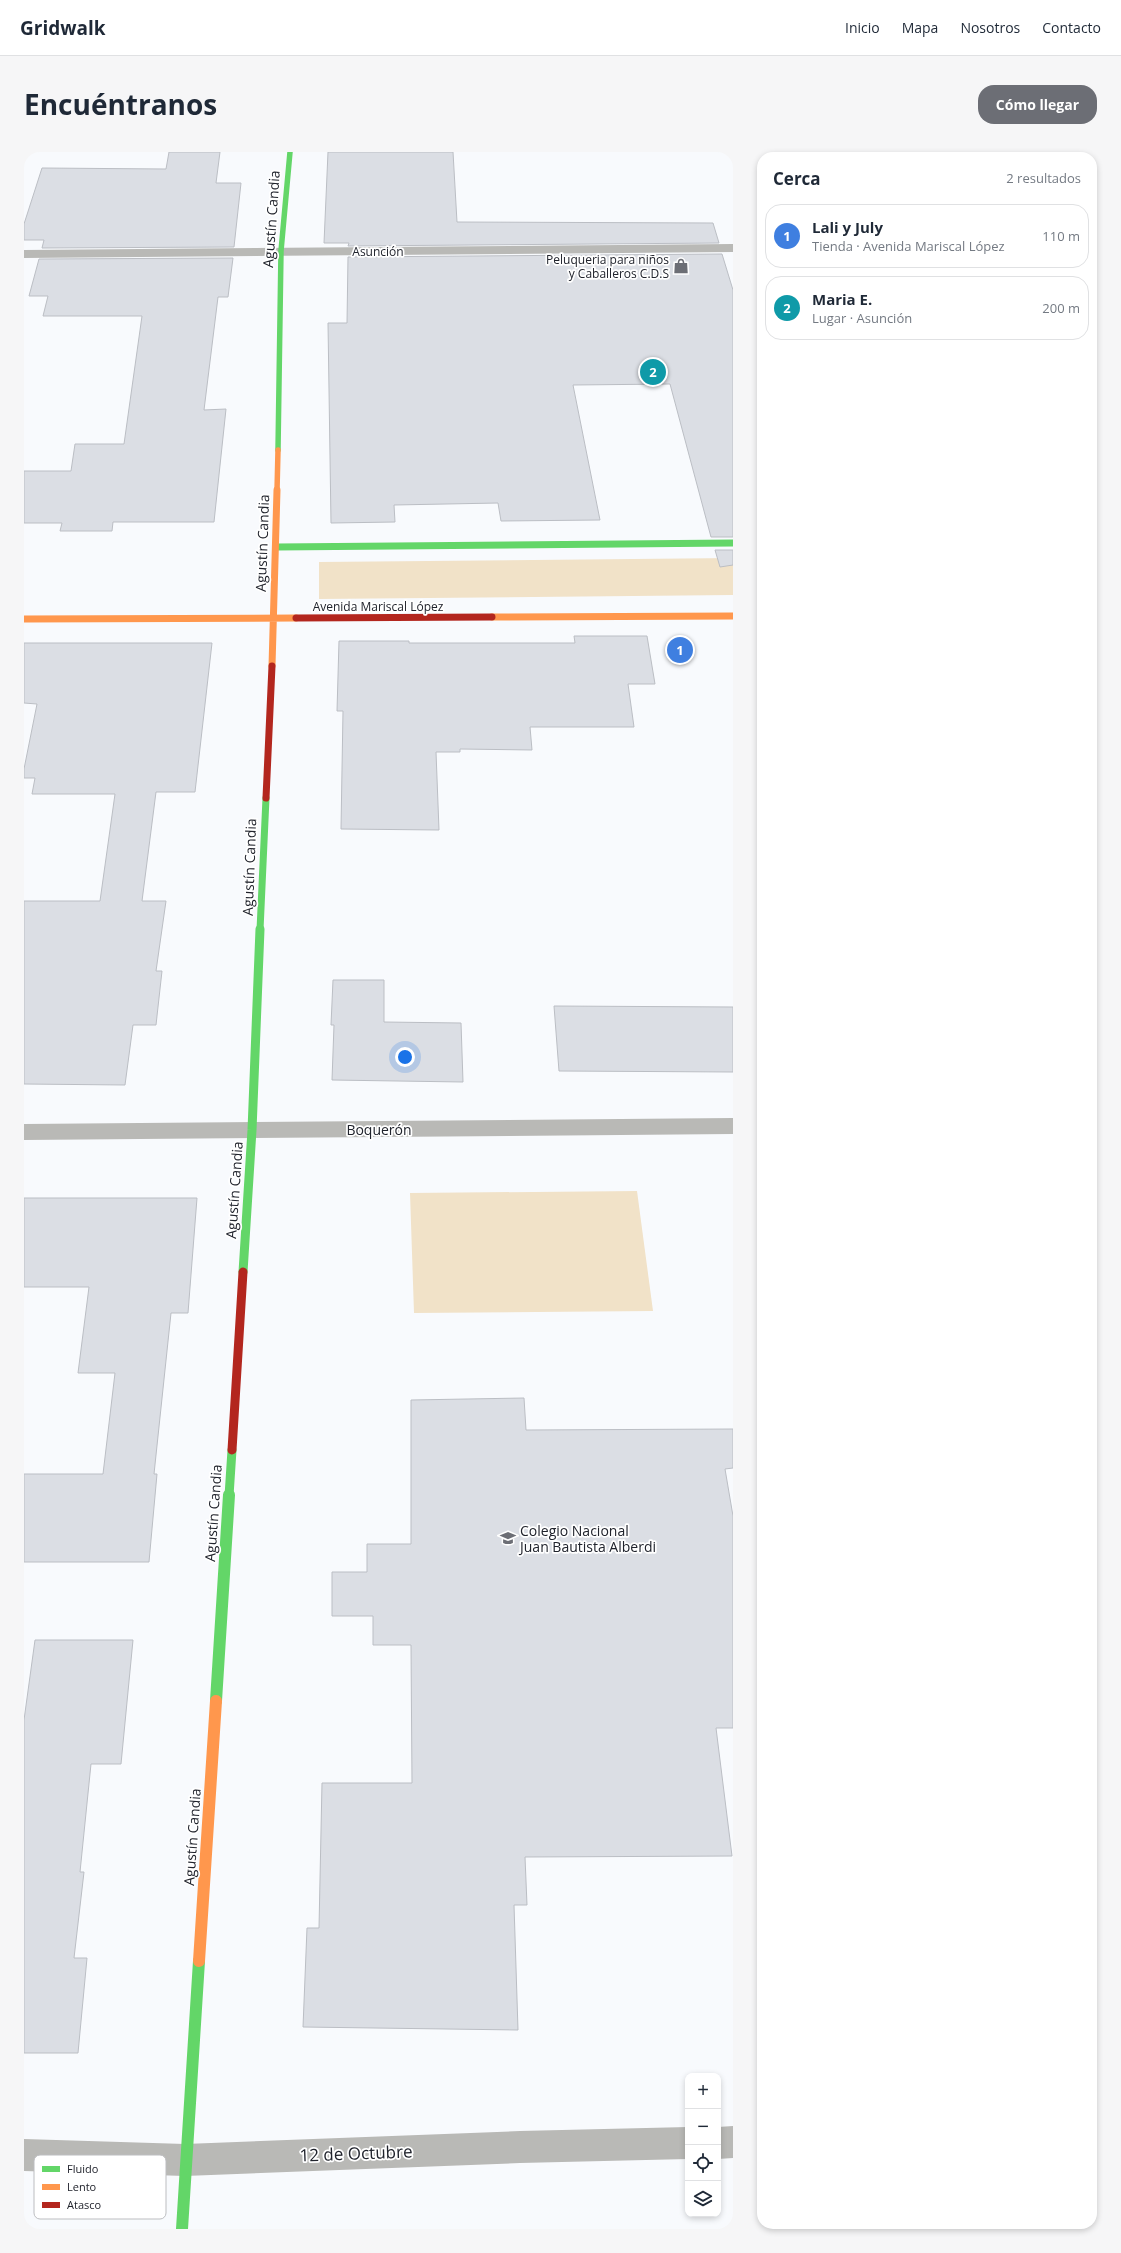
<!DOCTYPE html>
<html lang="es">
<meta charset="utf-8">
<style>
:root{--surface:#fff;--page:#f6f6f7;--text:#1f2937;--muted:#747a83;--line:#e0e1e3;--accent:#6c6e75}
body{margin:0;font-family:"Open Sans",sans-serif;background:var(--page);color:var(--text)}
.controls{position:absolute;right:12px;bottom:12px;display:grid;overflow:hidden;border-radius:8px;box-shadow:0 2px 6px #0003}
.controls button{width:36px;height:36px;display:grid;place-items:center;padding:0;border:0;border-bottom:1px solid var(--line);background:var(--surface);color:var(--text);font:20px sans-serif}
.you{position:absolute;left:381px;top:905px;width:14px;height:14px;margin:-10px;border:3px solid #fff;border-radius:50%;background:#1a73e8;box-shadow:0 0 0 6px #1a73e833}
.badge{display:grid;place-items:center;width:26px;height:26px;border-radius:50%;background:var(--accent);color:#fff;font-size:13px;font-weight:700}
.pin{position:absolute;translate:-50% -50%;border:2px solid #fff;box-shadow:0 1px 4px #0006}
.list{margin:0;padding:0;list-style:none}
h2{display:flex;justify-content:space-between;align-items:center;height:52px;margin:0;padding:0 16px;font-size:17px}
h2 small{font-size:13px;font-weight:400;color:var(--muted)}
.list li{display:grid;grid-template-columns:26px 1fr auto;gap:12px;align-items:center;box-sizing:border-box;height:64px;margin:0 8px 8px;padding:0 8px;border:1px solid var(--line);border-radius:16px}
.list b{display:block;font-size:15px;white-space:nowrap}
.list p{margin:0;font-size:13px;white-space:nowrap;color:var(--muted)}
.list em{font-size:13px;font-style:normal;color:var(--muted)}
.icon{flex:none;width:22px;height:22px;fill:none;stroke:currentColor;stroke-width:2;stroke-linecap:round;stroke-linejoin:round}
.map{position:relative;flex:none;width:709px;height:2077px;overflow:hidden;border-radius:16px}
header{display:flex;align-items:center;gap:24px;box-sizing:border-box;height:56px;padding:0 20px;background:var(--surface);border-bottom:1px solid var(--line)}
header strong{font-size:19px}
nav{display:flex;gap:22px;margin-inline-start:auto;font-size:14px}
.intro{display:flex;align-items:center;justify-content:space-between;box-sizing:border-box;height:96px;padding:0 24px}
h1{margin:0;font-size:28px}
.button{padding:10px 18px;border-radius:16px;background:var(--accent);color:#fff;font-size:14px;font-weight:700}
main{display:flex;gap:24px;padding:0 24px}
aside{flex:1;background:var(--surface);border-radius:16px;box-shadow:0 2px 6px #0003}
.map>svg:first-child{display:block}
</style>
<header>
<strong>Gridwalk</strong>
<nav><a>Inicio</a><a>Mapa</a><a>Nosotros</a><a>Contacto</a></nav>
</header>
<div class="intro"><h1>Encuéntranos</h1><a class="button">Cómo llegar</a></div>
<main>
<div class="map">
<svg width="709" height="2077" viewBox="0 0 709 2077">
<rect width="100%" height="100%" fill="#f8fafd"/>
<path fill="#f1e2c8" d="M709,406V443L295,447V410Z
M613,1039L629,1159L390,1161L386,1041Z"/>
<path fill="#dbdee4" stroke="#bbbec4" d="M145,0H196L192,31H217L210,95L18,96L20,88H0V72L18,16L142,17Z
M304,0H429L433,70L689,71L695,91L324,94L325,91H300Z
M698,102L709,138V385H687L646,232L549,233L576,368L477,369L474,351L370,353L371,370L307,371L304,171H323L324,105Z
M209,106L204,145H194L180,258L202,257L190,370H89L88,379H36L38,371H0V319H47L51,292H100L118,164H19L24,144H5L15,107Z
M691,398H709V413L696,415Z
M550,484H623L631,532H604L610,575H506L508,598L436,597V600H412L415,678L317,677L319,559H313L315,489H385V491H551Z
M0,491H188L171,640H132L118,749H142L132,819H138L132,873H109L101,933L0,932V749H76L91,642H8L11,626H0V617L13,552L0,551Z
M309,828H360V870L437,871L439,930L308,928L310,873H307Z
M530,854L709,855V920L535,919Z
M0,1046H173L164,1161H147L130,1322H133L125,1410H0V1322H79L91,1221H54L65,1135H0Z
M500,1246L502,1278L709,1277V1316L701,1317L709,1364V1576H692L708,1704L501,1705L503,1753H490L494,1878L279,1875L283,1776H295L298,1631H388L387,1493H349V1464H308V1420H343V1392H387V1248Z
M11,1488H109L97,1612H67L56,1720H60L50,1806H63L54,1901H0V1568Z"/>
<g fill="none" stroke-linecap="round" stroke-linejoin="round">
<path fill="#b9b9b6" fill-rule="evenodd" d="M709,92V100L0,106V98Z
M709,966V982L0,988V972Z
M709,1974V2006L694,2007V1975Z
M664,1975V2007L496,2011L161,2024L0,2019V1987L161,1992L496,1979Z"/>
<path stroke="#63d668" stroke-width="5.5" d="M254,298L257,99L266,0"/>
<path stroke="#63d668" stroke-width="7" d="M253,395L709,391
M236,778L242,646"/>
<path stroke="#63d668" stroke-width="9" d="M219,1120L228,978L236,777
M205,1344L208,1298"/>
<path stroke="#63d668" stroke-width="12" d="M192,1549L205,1343
M158,2077L175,1809"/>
<path stroke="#ff974d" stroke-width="5.5" d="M253,339L254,298"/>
<path stroke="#ff974d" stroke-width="7" d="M468,465L709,464
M0,467L272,466
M248,514L253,338"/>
<path stroke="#ff974d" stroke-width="12" d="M175,1809L192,1549"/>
<path stroke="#b3261e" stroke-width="7" d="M272,466L468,465
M242,646L248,514"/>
<path stroke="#b3261e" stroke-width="9" d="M208,1298L219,1120"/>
</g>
<defs>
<symbol id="shop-bare" viewBox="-9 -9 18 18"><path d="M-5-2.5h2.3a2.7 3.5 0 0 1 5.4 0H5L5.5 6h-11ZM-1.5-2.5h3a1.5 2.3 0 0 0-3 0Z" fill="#6c6e75" stroke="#fff" stroke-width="2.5" paint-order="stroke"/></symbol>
<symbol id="university-bare" viewBox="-9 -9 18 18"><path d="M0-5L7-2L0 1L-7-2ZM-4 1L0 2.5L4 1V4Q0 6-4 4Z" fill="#6c6e75" stroke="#fff" stroke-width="2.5" paint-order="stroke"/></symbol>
</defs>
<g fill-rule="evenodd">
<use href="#shop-bare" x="646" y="103" width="22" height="22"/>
<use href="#university-bare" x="473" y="1375" width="22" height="22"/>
</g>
<g text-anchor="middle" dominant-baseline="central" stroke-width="3.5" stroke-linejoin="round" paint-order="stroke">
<g font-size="12" fill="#20232c" stroke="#fff">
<text x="354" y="99">Asunción</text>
<text x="354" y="454">Avenida Mariscal López</text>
</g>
<g font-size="12" fill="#20232c" stroke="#fff" text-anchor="end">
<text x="645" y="107">Peluqueria para niños<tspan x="645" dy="14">y Caballeros C.D.S</tspan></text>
</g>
<g font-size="14" fill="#20232c" stroke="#fff">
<text transform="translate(247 67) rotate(-86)">Agustín Candia</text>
<text transform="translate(238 391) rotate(-88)">Agustín Candia</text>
<text transform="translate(225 715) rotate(-88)">Agustín Candia</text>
<text x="355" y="977">Boquerón</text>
<text transform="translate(210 1038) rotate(-86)">Agustín Candia</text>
<text transform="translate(189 1361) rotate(-86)">Agustín Candia</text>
<text transform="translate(168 1685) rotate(-86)">Agustín Candia</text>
</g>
<g font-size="14" fill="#20232c" stroke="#fff" text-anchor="start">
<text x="496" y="1378">Colegio Nacional<tspan x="496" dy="16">Juan Bautista Alberdi</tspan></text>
</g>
<g font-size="17" fill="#20232c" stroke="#fff">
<text transform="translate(332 2001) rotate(-2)">12 de Octubre</text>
</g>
</g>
<rect x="10" y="2003" width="132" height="64" rx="6" fill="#fff" stroke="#bcbdc0" stroke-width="1"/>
<rect x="18" y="2014" width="18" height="6" fill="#63d668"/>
<rect x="18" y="2032" width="18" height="6" fill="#ff974d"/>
<rect x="18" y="2050" width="18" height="6" fill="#b3261e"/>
<g font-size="11" fill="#20232c">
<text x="43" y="2021">Fluido</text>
<text x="43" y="2039">Lento</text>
<text x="43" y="2057">Atasco</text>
</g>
</svg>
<div class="controls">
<button>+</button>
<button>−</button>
<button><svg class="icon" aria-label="locate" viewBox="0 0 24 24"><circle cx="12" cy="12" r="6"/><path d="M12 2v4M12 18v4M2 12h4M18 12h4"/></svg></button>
<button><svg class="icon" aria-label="layers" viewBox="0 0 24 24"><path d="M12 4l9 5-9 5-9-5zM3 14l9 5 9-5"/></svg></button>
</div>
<div class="you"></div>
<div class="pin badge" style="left:656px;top:498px;background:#3f7fe0">1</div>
<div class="pin badge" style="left:629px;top:220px;background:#0f9aa8">2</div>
</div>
<aside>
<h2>Cerca<small>2 resultados</small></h2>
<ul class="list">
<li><span class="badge" style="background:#3f7fe0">1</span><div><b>Lali y July</b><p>Tienda · Avenida Mariscal López</p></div><em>110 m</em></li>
<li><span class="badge" style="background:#0f9aa8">2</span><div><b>Maria E.</b><p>Lugar · Asunción</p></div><em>200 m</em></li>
</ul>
</aside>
</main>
